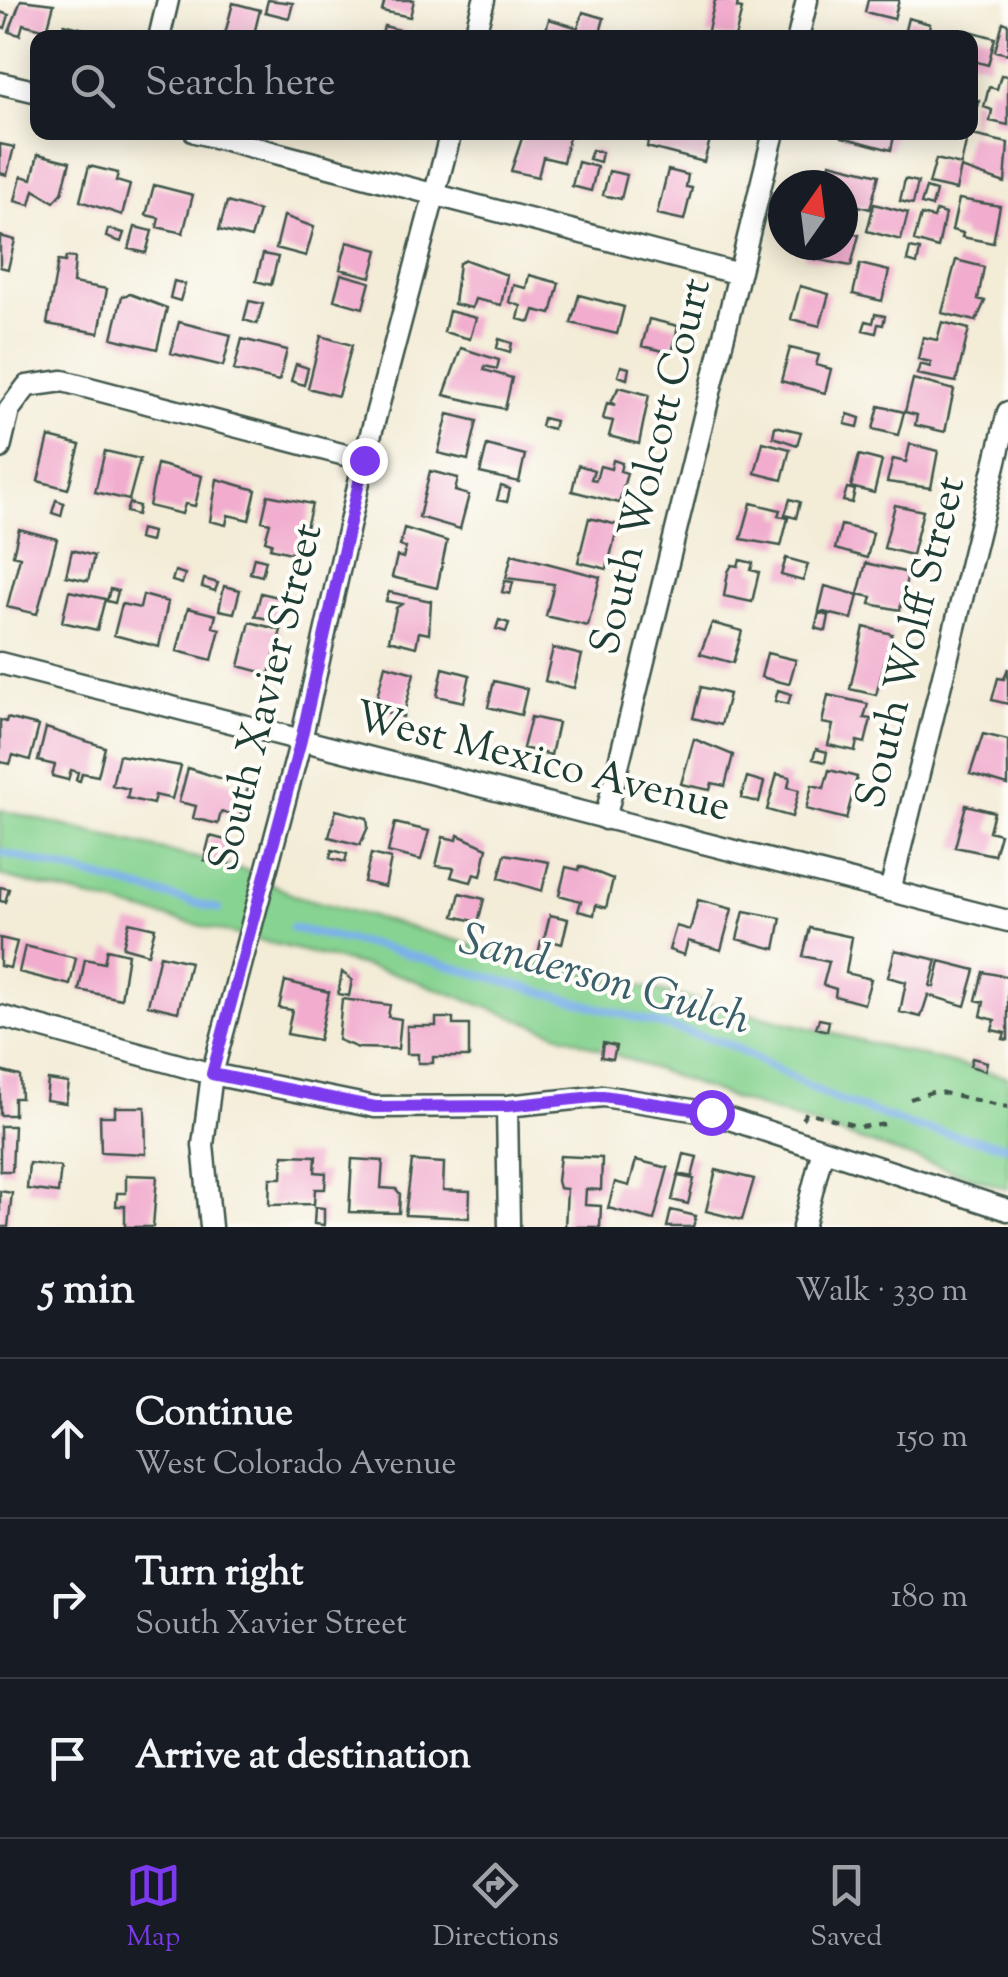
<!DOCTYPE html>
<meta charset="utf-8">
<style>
:root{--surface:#171b24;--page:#242831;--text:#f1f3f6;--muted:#9ea1a6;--line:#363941;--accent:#7c3aed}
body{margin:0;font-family:"Sorts Mill Goudy",serif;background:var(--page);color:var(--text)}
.compass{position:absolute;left:768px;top:170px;width:90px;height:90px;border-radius:50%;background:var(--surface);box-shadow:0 5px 25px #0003;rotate:14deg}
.stop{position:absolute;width:30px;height:30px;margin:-22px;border:8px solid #7c3aed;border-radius:50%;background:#fff}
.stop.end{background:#7c3aed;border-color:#fff;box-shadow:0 2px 10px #0008}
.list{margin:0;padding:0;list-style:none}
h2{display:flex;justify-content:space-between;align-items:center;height:130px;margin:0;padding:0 40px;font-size:42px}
h2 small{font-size:32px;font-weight:400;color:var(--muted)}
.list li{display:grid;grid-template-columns:65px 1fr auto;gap:30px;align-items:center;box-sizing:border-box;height:160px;padding:0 40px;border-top:2px solid var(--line)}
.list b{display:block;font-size:38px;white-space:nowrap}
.list p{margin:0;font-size:32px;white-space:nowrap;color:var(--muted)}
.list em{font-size:32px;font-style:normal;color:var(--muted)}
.icon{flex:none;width:55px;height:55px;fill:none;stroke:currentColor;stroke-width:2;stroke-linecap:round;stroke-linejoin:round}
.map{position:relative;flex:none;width:1008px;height:1227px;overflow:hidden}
.search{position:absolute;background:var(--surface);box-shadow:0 5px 25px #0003;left:30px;right:30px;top:30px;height:110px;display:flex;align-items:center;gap:25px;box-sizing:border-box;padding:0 35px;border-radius:20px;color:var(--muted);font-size:38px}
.sheet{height:610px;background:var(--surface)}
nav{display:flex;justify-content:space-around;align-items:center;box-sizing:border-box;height:140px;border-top:2px solid var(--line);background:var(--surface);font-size:28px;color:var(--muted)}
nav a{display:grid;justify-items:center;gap:5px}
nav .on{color:var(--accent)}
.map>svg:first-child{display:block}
</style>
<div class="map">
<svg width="1008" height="1227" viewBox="0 0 1008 1227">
<rect width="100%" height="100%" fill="#fdfcf7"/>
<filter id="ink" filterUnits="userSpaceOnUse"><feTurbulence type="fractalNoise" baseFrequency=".01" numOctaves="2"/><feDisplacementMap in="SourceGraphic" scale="20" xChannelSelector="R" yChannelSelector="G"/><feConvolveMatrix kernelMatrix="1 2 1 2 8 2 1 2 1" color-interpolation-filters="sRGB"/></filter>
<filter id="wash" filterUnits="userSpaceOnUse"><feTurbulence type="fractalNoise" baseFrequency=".0048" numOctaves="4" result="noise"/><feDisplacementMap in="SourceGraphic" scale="40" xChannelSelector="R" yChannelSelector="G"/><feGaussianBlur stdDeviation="2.25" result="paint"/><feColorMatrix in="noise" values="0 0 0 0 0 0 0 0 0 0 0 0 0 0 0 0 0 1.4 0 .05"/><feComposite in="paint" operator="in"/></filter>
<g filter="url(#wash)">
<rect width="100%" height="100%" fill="#f3ecd7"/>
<path fill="#87d391" stroke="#538862" stroke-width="2.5" d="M0,810L245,870L293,895L477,946L1008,1077V1189L735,1099L400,975L0,876Z"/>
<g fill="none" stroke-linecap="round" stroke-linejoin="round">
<path stroke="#7cb1ea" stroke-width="8" d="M0,852L218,909
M292,928L381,947L726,1043L830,1097L915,1127L1008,1146"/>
</g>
<g id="blocks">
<path fill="#f1acce" d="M21,0L54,4L47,30L23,24L20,35L9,32Z
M268,0L293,3L289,18L265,12Z
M385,0H414L410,17L382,11Z
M715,0H738L737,8L742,9L735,38L707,35Z
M868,0H899L894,19L865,12Z
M233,3L260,10L253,38L225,34Z
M0,12L9,15L5,28L0,26Z
M583,12L604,18L600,33L595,31L593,38H544L549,19L578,28Z
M908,18L930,24L927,38H903Z
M1003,22L1008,24V54L995,51Z
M64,24L92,31L91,38H61Z
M384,26L412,33L410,38H381Z
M966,30L995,38L988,65L970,60Z
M1001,75L1008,76V125L990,121L992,110L984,107L989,87L997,89Z
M970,99L979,101L972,131H970Z
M524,132L569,137L563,162L543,157L538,177L511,171Z
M650,132H712L704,162L647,147Z
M843,132H895L891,150L842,137Z
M968,134L1008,143L1005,183L961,168L956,190L929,184L936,159L961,165Z
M0,144L14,147L7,175L0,173Z
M592,150L602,152L600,162L589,159Z
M38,154L70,162L62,193L54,202L34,190L30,205L15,201L21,176L32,179Z
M578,162L597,167L591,191L572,186Z
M830,163L879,175L870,209L843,202V185H812L816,171L828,173Z
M89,166L118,173L116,181L130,185L122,215L80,201Z
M668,170L688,175L686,187L692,188L684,220L657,214Z
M609,171L627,175L621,199L603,195Z
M905,179L918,182L913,204L900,201Z
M154,185L193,195L183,233L157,227L159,218L146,215Z
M926,188L936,191L932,207L921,204Z
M959,199L1000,206L993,243L962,237L963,233L952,230Z
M227,202L259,211L251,238L219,230Z
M874,204L908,213L901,240L867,231Z
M936,211L945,214L938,248L914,241L921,215L934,218Z
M284,216L314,227L306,256L276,248Z
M135,227L152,231L146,253L129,249Z
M108,229L124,233L121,242L106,237Z
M843,231L859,235L851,266L804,257L807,245H843Z
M0,236L15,240L8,269L0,267Z
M347,242L378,250L371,277L340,269Z
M910,248L920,250L917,264L907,261Z
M263,254L278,257L271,285L256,281Z
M66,257L75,258L73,283L107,289L99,333L47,324L58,261L65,262Z
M466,260L507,275L501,305L475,299L472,308L454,304L459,263Z
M956,260L984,267L978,299L985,301L976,321L942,313Z
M860,264L889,271L882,301L853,294Z
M341,274L370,282L363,308L334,300Z
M529,275L559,283L551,314L534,310L530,322L518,319L521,306L509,302L513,285L526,288Z
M174,281L185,284L180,301L170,298Z
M800,286L829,294L820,326L791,319Z
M130,294L167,308L157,349L112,338L122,296Z
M579,295L624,307L617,334L571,323Z
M249,301L263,304L257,324L244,320Z
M449,311L476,318L470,339L444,332Z
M875,314L885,316L883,325L878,324L876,333L863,330L866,321L873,323Z
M649,319L678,326L672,353L642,346Z
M179,322L231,335L223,366L171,353Z
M942,322L969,329L956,382L917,374L920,364L930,367L931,362L918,359L923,337L937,340Z
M321,336L352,345L338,396L308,388Z
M242,339L287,350L279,381L234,370Z
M499,339L512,343L510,352L497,348Z
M461,348L499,360L497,369L485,366L484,370L512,378L505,409L444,395Z
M790,348L819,355L816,365L831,369L825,393L781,381Z
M296,364L308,368L304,385L291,381Z
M621,366L629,368L627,379L618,376Z
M913,379L954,390L945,432L915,425L917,415L905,412Z
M619,387L649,395L639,444L609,436L613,421L603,419L607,403L615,405L611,402Z
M879,406L904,412L898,435L873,429Z
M448,414L477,421L468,460L438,453Z
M848,414L860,418L858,427L845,424Z
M543,418L555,421L553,429L541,426Z
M775,426L801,432L797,445L773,437Z
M49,437L80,445L68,489L38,481Z
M763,442L790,449L782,480L755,473Z
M910,444L938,451L931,488L887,482L893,459L906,462Z
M487,445L525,455L519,482L480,473Z
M105,451L140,459L129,500L95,492Z
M859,455L882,461L874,493L851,487Z
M613,460L622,463L620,471L627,473L619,503L572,491L578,465L594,470L591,479L596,480L600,466L611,469Z
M157,464L202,476L195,506L185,504L182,514L149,506Z
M430,471L458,478L455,491L469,495L460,529L419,517Z
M217,479L256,490L249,520L228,515L226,525L210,521Z
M501,486L510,489L507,502L497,500Z
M847,488L855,490L852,503L843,501Z
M268,495L312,504L299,555L270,548L272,543L265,541L270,523L262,521Z
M790,499L800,502L796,518L785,515Z
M56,500L64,503L61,516L52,513Z
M129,503L139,506L137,515L126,512Z
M751,503L780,510L778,516L788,518L781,546L741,539Z
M895,505L923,511L912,555L884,548Z
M589,518L618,525L607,569L578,562Z
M841,525L873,533L867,558L835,549Z
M404,528L447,541L437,588L392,577L397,556L403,558L406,548L400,546Z
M19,529L57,539L37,614L7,607L20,557L13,555Z
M140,529L152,532L150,542L138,539Z
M72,550L94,556L88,581L66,576Z
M512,554L600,577L588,626L546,616L554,584L506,578Z
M254,557L266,560L262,576L250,573Z
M786,558L808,564L803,581L781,575Z
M740,560L753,563L751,570L759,572L752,602L724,596L728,572L732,565L738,566Z
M866,563L908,573L900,610L870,604L872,597L858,594Z
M175,571L185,574L182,584L172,581Z
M204,579L218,583L215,591L202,587Z
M505,581L513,582L510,594L502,592Z
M224,586L240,590L234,613L219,610Z
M825,586L858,595L852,619L819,611Z
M110,589L118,591L115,603L107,601Z
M69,591L105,599L97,630L62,622Z
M389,592L431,601L429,634L419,632L416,647L389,640L396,608L402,604L386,601Z
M261,593L286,599L280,622L255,616Z
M143,595L168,602L159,647L114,635L122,604L140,608Z
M188,608L216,615L213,627L220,629L212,660L177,651Z
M819,613L829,616L826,631L815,628Z
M499,620L509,623L506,632L496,629Z
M250,622L281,630L269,674L239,666Z
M712,623L742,631L733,663L700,654Z
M864,627L892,634L876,695L850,689Z
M553,648L582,655L574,688L545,681Z
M767,653L796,660L789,684L761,677Z
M385,665L414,673L403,717L374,709Z
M443,668L470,675L464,702L437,696Z
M1008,668V704L992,700L998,678L1004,679Z
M494,681L527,689L521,715L488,707Z
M701,687L729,694L721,725L693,718Z
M778,690L791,694L788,704L775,701Z
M828,695L868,704L864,718L871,719L865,743L857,741L855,751L828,745L833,725L822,723Z
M531,717L558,723L551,755L523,748Z
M7,718L39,726L30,760L13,755L10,764L0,762V720L6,722Z
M46,728L105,747L98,776L82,773L80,781L76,780L78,772L71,770L68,780L52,776L55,765L38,761Z
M983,734L1008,740V785L970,774Z
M694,739L733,755L725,786L712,783L710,790L681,784Z
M816,749L827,752L825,762L813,759Z
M119,755L181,766L172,799L155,795L153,804L127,798L129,789L112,785Z
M188,768L248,787L240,817L221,812L218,824L193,818L196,806L179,802Z
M829,770L857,777L846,819L806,809L812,785L824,788Z
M777,774L790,777L788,787L799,790L792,817L767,810Z
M747,777L764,782L759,802L741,798Z
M966,805L994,812L989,831L1000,834L994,855L955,847Z
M336,810L367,818L368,827L360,845L329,837Z
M395,823L429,831L421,860L388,852Z
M458,835L487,848L481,876L474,874L471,882L451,877L454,868L436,866L443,837L457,840Z
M210,836L233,842L228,866L204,860Z
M332,850L347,854L345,862L330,858Z
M371,854L391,859L385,887L364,882Z
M505,854L549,862L542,891L499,878Z
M580,866L613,879L606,908L596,905L594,915L578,911L581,901L559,895L566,867L579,870Z
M0,887L9,889L5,902L0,901Z
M460,893L484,899L478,922L454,916Z
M698,900L732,909L721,950L688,941L684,955L669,950L676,926L690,930Z
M744,911L781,918L775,949L737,939Z
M550,915L568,919L562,944L544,939Z
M129,922L155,928L148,954L123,947Z
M810,928L852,937L846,973L871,979L864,1004L835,996L836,989L823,985L829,962L803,956Z
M0,938L17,942L10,968L0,966Z
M541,941L550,944L547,956L538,954Z
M25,946L76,958L70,985L19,972Z
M107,949L128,954L121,999L79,990L85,959L104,963Z
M895,950L937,960L930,986L934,987L940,961L975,970L965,1006L928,995L921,1017L900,1012L906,982L888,977Z
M160,955L190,962L178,1012L148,1005Z
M342,972L352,980L349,996L338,994Z
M983,972L1008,977V1040L1003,1039L1005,1033L992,1030L995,1020L981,1016L984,1002L976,1000Z
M285,981L329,992L319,1040L287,1034L292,1010L279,1008Z
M342,999L390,1005L388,1017L401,1019L398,1049L358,1048L338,1040Z
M436,1018H453V1025H469V1057H433V1063H418V1054H407V1026H436Z
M819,1019L829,1021L827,1031L816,1028Z
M603,1043L616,1046L613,1059L601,1057Z
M972,1058L987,1062L985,1071L970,1066Z
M0,1071L20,1076L21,1098H14V1115H0Z
M48,1080L69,1083L66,1103L46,1100Z
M115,1107H145L146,1154L101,1152L100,1116H115Z
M0,1126H14L12,1171H0Z
M684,1154L697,1157L692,1177L679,1174Z
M283,1155L316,1156L315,1172L326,1173L325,1189H315L314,1204L269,1205L270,1178H282Z
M560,1156L602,1158L601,1190L586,1189L585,1205L601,1206L600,1227H565L567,1189L559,1188L557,1181Z
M352,1159L383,1161L381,1188L396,1189L400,1194L399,1213L349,1212Z
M636,1160L668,1168L654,1220L608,1208L615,1182L629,1186Z
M412,1161L444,1163L443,1190L470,1191L469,1218L405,1215Z
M29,1163L61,1167L58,1193L27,1189Z
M716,1170L754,1179L742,1220L706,1211Z
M126,1175L157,1176L153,1227H125V1206H116L117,1193H126Z
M678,1176L694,1179L688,1204L672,1200Z
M0,1191L12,1193L8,1227H0Z
M315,1207L324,1208V1225L314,1224Z
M671,1210L696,1216L693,1227H667Z"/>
</g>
</g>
<g filter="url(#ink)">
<use href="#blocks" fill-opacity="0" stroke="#3f574c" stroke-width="2.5"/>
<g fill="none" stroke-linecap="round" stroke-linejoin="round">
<defs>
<path id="minor" d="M159,38L168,0
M474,38L484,0
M798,38L807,0
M0,83L38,92
M195,132L739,274
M0,448L9,410L27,386L63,381L364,460
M0,663L1008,921
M605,819L774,132
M890,891L1008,412
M0,1016L212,1074L375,1107L507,1106L603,1096L711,1113L1008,1210
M507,1106L509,1227
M211,1227L203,1145L212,1074L301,740L364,460L451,132
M803,1227L822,1153"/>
</defs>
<use href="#minor" stroke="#3f574c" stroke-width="25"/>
<path stroke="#3f574c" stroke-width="4" stroke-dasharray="8 8" stroke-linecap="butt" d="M910,1099L935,1091L1008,1107
M802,1119L807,1112L860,1127L887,1124"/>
<use href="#minor" stroke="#fff" stroke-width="20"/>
</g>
</g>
<g fill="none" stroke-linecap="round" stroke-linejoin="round" filter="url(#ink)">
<path stroke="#7c3aed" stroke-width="12" d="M364,460L301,740L212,1074L375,1107L507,1106L603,1096L711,1112"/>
</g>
<g text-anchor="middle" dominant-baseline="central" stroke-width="8" stroke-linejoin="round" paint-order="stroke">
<g font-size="42" fill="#1f3d34" stroke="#fdfcf7">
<text transform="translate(653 467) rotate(-76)">South Wolcott Court</text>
<text transform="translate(913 643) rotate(-76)">South Wolff Street</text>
<text transform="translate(268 698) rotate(-76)">South Xavier Street</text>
<text transform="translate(542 764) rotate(14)">West Mexico Avenue</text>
</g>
<g font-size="45" font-style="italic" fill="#3b606b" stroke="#fdfcf7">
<text transform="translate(604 982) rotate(16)">Sanderson Gulch</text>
</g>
</g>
</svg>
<svg class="compass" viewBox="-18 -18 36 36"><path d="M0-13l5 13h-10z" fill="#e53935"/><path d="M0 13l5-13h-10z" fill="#9ea1a6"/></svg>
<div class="stop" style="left:711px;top:1112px"></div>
<div class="stop end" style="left:364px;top:460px"></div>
<div class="search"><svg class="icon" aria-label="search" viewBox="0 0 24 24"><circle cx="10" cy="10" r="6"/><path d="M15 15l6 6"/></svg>Search here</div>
</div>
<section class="sheet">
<h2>5 min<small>Walk · 330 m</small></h2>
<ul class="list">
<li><svg class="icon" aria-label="ahead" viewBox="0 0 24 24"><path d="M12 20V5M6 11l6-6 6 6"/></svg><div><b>Continue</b><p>West Colorado Avenue</p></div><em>150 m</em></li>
<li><svg class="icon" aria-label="right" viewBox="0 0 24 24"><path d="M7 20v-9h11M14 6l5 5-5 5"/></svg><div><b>Turn right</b><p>South Xavier Street</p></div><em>180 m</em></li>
<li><svg class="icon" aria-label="arrive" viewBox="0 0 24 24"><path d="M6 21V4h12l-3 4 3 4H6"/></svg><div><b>Arrive at destination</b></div></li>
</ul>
</section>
<nav>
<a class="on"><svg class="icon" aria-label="map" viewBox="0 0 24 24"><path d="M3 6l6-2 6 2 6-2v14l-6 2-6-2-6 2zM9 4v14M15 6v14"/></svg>Map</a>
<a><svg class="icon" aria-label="directions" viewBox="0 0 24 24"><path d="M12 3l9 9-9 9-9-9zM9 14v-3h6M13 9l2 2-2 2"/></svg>Directions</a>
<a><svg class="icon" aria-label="saved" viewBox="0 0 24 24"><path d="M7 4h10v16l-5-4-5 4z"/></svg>Saved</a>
</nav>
